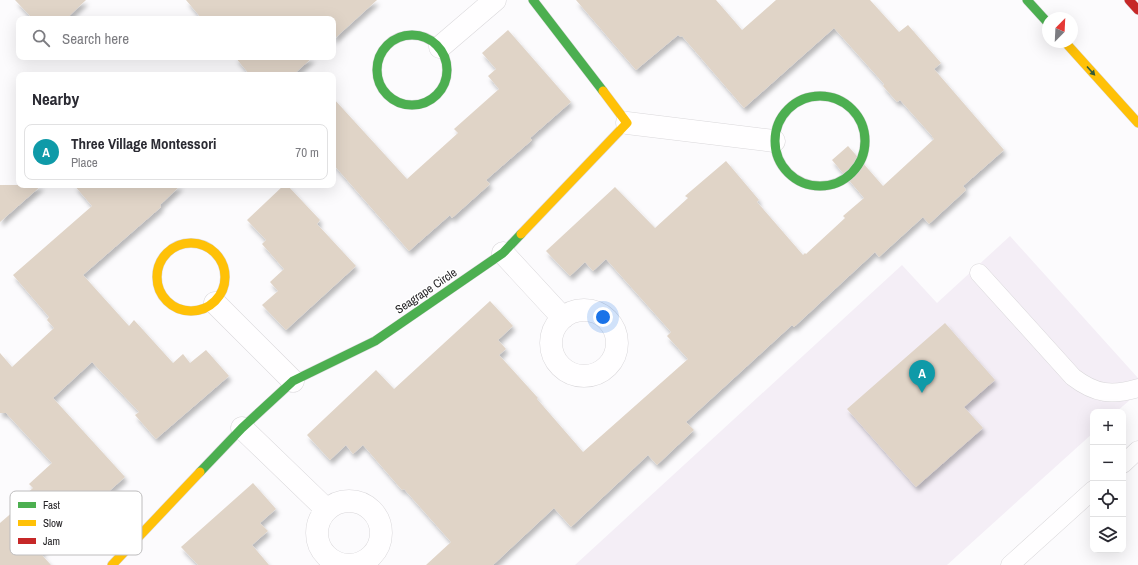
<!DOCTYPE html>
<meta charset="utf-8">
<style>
:root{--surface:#fff;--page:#f7f7f7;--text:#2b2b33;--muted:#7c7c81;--line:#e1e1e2;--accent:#ea580c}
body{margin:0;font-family:"Archivo Narrow",sans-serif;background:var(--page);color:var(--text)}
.controls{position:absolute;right:12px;bottom:12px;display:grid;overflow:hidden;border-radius:8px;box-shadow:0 4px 16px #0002}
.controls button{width:36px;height:36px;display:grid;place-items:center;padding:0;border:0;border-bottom:1px solid var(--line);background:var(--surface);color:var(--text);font:20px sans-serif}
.compass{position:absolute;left:1042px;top:12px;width:36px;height:36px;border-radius:50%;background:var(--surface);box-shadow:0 4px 16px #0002;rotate:24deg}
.you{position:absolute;left:603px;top:317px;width:14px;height:14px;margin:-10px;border:3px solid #fff;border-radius:50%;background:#1a73e8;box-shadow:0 0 0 6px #1a73e833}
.badge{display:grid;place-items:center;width:26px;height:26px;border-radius:50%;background:var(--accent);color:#fff;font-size:13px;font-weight:700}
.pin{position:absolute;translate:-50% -33px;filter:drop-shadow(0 1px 2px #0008)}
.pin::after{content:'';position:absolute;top:21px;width:14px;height:12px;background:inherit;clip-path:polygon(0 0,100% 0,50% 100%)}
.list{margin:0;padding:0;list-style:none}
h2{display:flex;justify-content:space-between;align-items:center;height:52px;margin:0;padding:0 16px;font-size:17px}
h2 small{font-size:13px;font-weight:400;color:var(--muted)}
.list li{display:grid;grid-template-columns:26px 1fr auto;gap:12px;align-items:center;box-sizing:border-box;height:56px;margin:0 8px 8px;padding:0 8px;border:1px solid var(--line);border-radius:8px}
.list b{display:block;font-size:15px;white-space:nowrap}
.list p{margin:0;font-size:13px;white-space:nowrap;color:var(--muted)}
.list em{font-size:13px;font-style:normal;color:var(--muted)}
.icon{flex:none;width:22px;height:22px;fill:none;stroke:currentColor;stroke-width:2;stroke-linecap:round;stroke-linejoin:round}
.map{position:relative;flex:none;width:1138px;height:565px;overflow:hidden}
.search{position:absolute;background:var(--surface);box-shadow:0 4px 16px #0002;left:16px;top:16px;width:320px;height:44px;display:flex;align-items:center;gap:10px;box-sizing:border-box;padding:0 14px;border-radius:8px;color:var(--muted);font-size:15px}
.panel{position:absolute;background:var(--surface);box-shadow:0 4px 16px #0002;left:16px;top:72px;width:320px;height:116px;border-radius:8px}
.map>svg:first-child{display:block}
</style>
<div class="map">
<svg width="1138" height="565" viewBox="0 0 1138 565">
<defs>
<filter id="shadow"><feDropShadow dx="2.5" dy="4.5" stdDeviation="2" flood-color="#0004"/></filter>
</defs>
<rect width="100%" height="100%" fill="#fcfbfd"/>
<path fill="#f4eef6" d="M1010,236L1138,378V393L1116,412H1093V433L947,565H575L902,265L937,303Z"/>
<path fill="#e0d4c7" filter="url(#shadow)" d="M15,0H86L66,19H33Z
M186,0H377L333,40V19H202Z
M576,0H716L742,30L776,0H870L899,32L908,25L941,63L934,69L1004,150L963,186L966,190L929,224L923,217L879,257L875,252L794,327L792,325L686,422L694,430L657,465L648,455L571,527L554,508L493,565H426L451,542L404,489L402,490L363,445L353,454L346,445L330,460L307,435L376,370L394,389L490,301L513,326L498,340L506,349L499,355L538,398L537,399L583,452L688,359L667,336L671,332L606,259L593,271L585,262L570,276L546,251L615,187L655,228L688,198L685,196L726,161L759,200L757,202L803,255L805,253L806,254L845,218L843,216L864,198L832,160L848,146L883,186L934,139L932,137V136L900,100L897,102L883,86L884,84L834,28L744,108L682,36L681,37L678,35L636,70Z
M508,30L571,102L530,138L532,140L486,180L490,184L452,218L450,215L409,251L333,164V98L407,179L458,133L454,129L499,89L488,76L496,69L482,53Z
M235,57H313L293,75H250Z
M0,185H42L0,222Z
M74,185H181L160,205L161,207L83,275L129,326L134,320L173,363L183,354L190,363L206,350L229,376L156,439L135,415L139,412L92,362L53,398L125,477L40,553L51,565H0V523L15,510L12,507L33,488L29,484L52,463L6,413H0V353L12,367L54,328L47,320L49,317L13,275L92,206Z
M284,185H287L320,220L317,224L356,266L286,330L262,305L278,291L270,282L284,269L262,244L266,240L247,220Z
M945,323L995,380L964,407L983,428L916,487L847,409Z
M253,483L276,509L260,523L268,531L252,545L269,565H198L181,547Z"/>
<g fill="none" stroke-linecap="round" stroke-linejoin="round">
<defs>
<path id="lane" d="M979,273L1073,377C1095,394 1112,396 1138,388
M1123,464L1138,450
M1010,565L1093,490"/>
<path id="street" d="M440,47L495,0
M627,123L774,141
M503,253L563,318
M215,303L293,381
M551 343a33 33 0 1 1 66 0a33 33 0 1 1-66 0Z
M242,428L327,510
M317 533a32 32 0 1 1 64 0a32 32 0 1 1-64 0Z"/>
<path id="fast" d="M533,0L603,91
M1027,0L1048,23
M377 70a35 35 0 1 1 70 0a35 35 0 1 1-70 0Z
M775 141a45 45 0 1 1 90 0a45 45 0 1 1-90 0Z
M200,472L242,428L293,381L375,341L503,253L521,234"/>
<path id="slow" d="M1065,42L1138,123
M521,234L627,123L603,91
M157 277a34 34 0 1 1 68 0a34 34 0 1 1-68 0Z
M112,565L200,472"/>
<path id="jam" d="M1129,0L1138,10"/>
</defs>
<use href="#lane" stroke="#dad8db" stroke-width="19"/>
<use href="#street" stroke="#dad8db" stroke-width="23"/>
<use href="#fast" stroke="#dad8db" stroke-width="10"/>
<use href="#slow" stroke="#dad8db" stroke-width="10"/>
<use href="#jam" stroke="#dad8db" stroke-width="10"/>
<use href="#lane" stroke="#fffeff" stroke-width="18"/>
<use href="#street" stroke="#fffeff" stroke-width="22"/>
<use href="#fast" stroke="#4caf50" stroke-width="9"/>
<use href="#slow" stroke="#ffc107" stroke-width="9"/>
<use href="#jam" stroke="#c62828" stroke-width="9"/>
</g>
<defs><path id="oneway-solid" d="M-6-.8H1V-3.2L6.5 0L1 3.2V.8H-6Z"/></defs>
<use fill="#355b37" href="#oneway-solid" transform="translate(1091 71) rotate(48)"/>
<g text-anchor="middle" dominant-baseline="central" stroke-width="3" stroke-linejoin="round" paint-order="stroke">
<g font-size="12" fill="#252326" stroke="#fff">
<text transform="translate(426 291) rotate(-34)">Seagrape Circle</text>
</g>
</g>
<rect x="10" y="491" width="132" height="64" rx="6" fill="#fff" stroke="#bebdbe" stroke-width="1"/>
<rect x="18" y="502" width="18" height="6" fill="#4caf50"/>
<rect x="18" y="520" width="18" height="6" fill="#ffc107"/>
<rect x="18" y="538" width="18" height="6" fill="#c62828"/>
<g font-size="11" fill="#252326">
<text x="43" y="509">Fast</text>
<text x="43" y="527">Slow</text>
<text x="43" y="545">Jam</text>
</g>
</svg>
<div class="controls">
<button>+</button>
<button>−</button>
<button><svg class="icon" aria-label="locate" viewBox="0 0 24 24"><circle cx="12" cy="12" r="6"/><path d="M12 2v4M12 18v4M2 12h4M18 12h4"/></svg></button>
<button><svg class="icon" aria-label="layers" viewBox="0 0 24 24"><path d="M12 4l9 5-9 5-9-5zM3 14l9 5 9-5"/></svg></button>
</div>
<svg class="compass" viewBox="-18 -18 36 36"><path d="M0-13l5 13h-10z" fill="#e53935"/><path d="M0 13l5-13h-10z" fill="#7c7c81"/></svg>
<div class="you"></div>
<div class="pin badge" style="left:922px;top:393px;background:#0f9aa8">A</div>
<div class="search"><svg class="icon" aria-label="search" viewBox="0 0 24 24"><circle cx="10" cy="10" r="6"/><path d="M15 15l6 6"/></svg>Search here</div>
<section class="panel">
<h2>Nearby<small></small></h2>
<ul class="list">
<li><span class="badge" style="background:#0f9aa8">A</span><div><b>Three Village Montessori</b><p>Place</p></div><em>70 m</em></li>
</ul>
</section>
</div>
